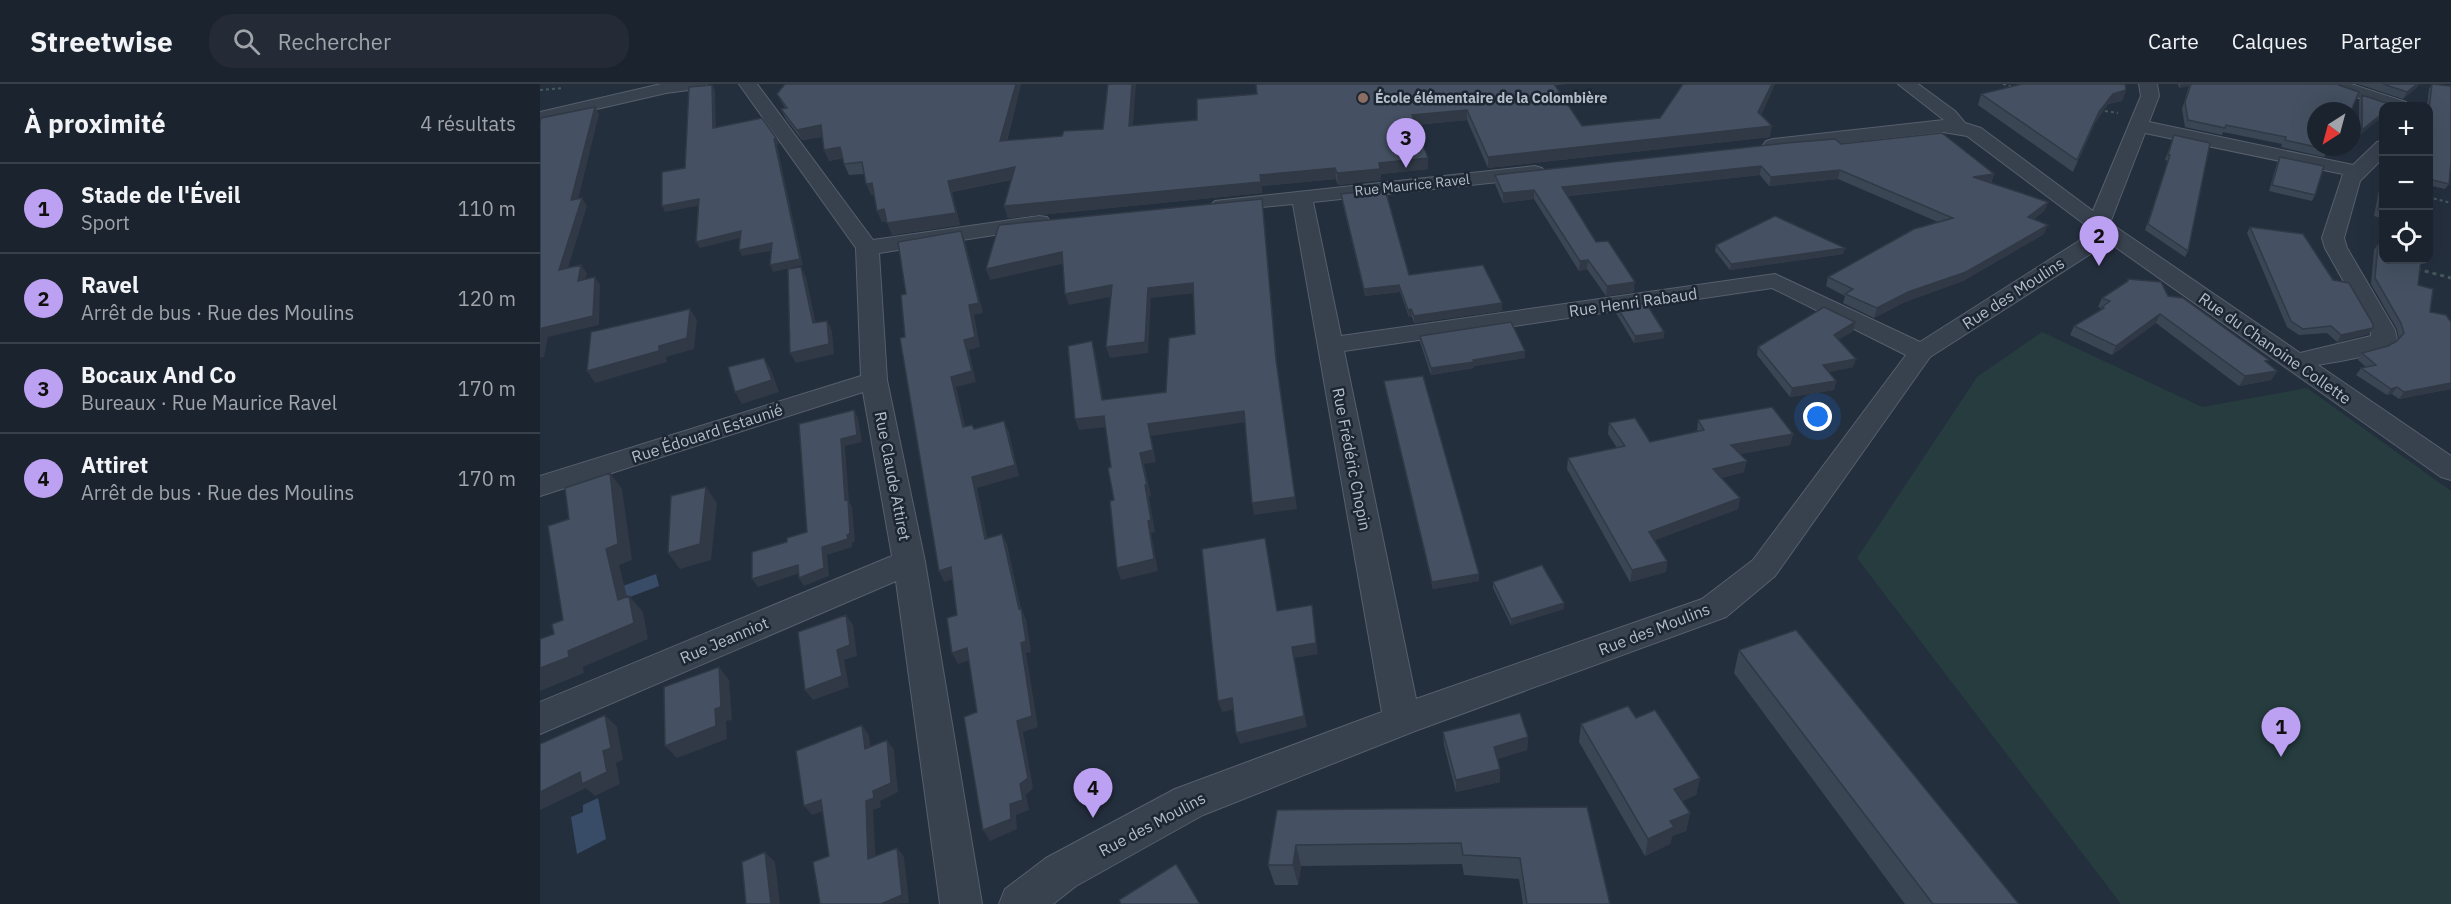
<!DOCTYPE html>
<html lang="fr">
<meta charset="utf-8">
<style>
:root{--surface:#1b232e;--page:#242b36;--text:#f1f3f6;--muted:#a0a4aa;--line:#39404a;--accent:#bca0f2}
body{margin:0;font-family:"IBM Plex Sans",sans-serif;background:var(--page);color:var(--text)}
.controls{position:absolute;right:18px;top:18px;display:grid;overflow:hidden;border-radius:12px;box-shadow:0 6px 24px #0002}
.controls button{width:54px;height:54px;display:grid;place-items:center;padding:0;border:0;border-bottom:2px solid var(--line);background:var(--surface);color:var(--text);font:30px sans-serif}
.compass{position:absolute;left:1767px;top:18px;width:54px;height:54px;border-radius:50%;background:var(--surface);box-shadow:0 6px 24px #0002;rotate:216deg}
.you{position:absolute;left:1278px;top:333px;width:21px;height:21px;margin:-15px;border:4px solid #fff;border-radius:50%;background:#1a73e8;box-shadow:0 0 0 9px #1a73e833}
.badge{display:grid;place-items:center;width:39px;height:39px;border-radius:50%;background:var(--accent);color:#111;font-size:20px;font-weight:700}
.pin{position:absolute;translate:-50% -50px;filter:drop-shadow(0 2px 3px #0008)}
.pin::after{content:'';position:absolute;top:32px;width:21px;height:18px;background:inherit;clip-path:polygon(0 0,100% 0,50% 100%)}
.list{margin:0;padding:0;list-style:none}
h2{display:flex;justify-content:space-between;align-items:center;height:78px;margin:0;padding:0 24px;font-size:26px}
h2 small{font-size:20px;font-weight:400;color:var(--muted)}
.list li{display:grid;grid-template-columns:39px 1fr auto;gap:18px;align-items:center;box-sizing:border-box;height:90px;padding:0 24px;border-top:2px solid var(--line)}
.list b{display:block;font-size:22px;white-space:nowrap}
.list p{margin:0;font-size:20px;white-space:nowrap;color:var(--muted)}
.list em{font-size:20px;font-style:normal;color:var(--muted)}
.icon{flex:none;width:33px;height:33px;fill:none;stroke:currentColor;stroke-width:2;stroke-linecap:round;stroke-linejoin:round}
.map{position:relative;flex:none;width:1911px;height:820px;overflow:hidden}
header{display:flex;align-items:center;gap:36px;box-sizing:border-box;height:84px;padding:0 30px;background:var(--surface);border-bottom:2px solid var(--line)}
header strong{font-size:28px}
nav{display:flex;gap:33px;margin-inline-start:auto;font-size:21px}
.search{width:420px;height:54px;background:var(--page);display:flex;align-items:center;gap:15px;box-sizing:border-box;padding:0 21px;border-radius:24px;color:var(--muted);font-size:22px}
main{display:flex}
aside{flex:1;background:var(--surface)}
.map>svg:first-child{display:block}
</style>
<header>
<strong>Streetwise</strong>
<div class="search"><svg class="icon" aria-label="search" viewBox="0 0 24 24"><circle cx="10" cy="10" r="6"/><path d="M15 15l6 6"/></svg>Rechercher</div>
<nav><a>Carte</a><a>Calques</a><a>Partager</a></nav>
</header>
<main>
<aside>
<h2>À proximité<small>4 résultats</small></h2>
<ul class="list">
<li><span class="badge">1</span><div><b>Stade de l'Éveil</b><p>Sport</p></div><em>110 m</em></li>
<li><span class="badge">2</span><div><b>Ravel</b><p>Arrêt de bus · Rue des Moulins</p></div><em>120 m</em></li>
<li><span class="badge">3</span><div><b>Bocaux And Co</b><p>Bureaux · Rue Maurice Ravel</p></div><em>170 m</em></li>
<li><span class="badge">4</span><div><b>Attiret</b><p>Arrêt de bus · Rue des Moulins</p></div><em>170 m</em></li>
</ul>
</aside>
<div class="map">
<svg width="1911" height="820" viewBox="0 0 1911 820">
<rect width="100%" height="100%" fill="#242f3e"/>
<path fill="#263c3f" d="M1502,248L1662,323L1767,304L1911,407V820H1581L1317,474L1437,293Z"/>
<path fill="#394c67" d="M116,490L119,502L71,520L69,507Z
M58,714L66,755L37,770L31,733L43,728V721Z"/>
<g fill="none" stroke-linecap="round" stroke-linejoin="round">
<defs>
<path id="minor" d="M121,0H167L164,4L126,9L0,38V28Z
M199,0H217L333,156L499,132L507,133L510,138L507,143L499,144L339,169L347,296L385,478L442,820H400L356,497L0,650V618L352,472L323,308L0,412V392L321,292L316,164Z
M1358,0H1378L1415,27L1425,39L1441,44L1553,127L1601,12L1599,0H1617L1619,12L1609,38L1813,81L1837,58L1844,56V73L1820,97L1804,154L1807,164L1855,246L1857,256C1845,272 1797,277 1778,281L1911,372V396L1901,393L1564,155L1555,167L1390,273L1235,492L1186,533L875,647L663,731L536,802L513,820H459L465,805L506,774L635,705L842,628L753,120L682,127L675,125L671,121L675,117L995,82L1002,84L1005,88L1002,92L995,94L773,118L801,252L1235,190L1380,258L1539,157L1547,142L1427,52L1403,48L1233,67L1226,65L1223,61L1226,57L1233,55L1404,36ZM1605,49L1803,90L1782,154L1785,164L1831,246V252L1760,269L1570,139ZM1232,204L1366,271L1213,476L1162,515L876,615L804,267Z
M1796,0H1811L1866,18L1869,22H1844L1797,7L1794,3Z"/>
</defs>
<use href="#minor" stroke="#565f6c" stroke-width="2"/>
<path stroke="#44595c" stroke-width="2" stroke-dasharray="3 3" stroke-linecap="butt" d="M1463,0L1476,4
M0,6L23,4
M1559,26L1578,29
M1888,113L1911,119"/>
<path stroke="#44595c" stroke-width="3" stroke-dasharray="4 4" stroke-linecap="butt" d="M1877,185L1911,194"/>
<use href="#minor" fill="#38414e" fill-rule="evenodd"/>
</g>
<path fill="#3b4654" d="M245,0H481L467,57L522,52L592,42L657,36L717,10L716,0H1027L1015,1L1042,42L1120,34L1143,0H1235L1221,31L1230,53L948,84L927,36L876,41L888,85L841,90V96L798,101L796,95L722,102V109L468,134L464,122L471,96L412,108L420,141L352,151L347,137L342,138L337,127L334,111H331L324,90L309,91L304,80L303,74L289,77L282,53L262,56L246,35L241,25L245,24L237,10Z
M1638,0H1798L1776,63H1797L1793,70L1787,68L1784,73L1741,63L1742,60L1683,48L1682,51L1645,43L1642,25L1649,2L1639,4Z
M1818,0H1879L1876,4L1863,15Z
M1892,0L1909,100L1905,105L1888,101V22H1887L1889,5Z
M1586,6L1582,17L1568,20L1555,39L1533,88L1438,21L1441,10Z
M1822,11L1846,19L1819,52V17Z
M1634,51L1648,167L1645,173L1605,146L1628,77L1625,76Z
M1301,60L1454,90L1451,99L1508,118L1504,127L1494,135L1504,150L1423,197L1365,218L1334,234L1303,219L1305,212L1286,202L1288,193L1398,138L1298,95L1229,102L1220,91L1027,112L1056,158L1094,208L1066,212L1047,185L1039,187L994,115L963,119L955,100V91Z
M1740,73L1775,111L1772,117L1729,107L1737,79Z
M1844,88V135L1834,132L1842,90Z
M801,110L869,191L962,219V227L874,239L872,233H869L860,208L825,212L802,117Z
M1710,143L1793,196L1833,244L1829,250L1797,258L1787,249L1759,251L1747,243L1707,149Z
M1838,160L1878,201L1890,228L1911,238V305L1859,315L1852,310L1847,311L1816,291L1821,284L1826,283L1818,276L1822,269L1848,262L1857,257L1859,255L1857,245L1831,200L1834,166Z
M1176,161L1305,164L1303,170L1190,186L1175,167Z
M1588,195L1628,212L1727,279L1737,287L1731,296L1699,302L1616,239L1572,271L1530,251L1534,242L1561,226V224L1558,223L1562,214L1586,199Z
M1077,223L1124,248V254L1094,259L1076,229Z
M1315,238L1313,247L1298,256L1313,283L1289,288L1296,297L1294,306L1250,313L1217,271L1218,263Z
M880,252L985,267V274L934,282V284L891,291L880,258Z
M844,297L939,490V497L893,505L845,303Z
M1158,336L1253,350L1250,361L1200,370L1204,388L1181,394L1200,414L1198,425L1115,456L1127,477L1126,488L1090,498L1027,385L1028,374L1077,364L1068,350L1069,339L1110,358L1157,348Z
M953,498L1024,525L971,541L953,504Z
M1199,566L1479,820H1365L1194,589Z
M1096,634L1160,694L1156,711L1142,717L1150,729L1146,747L1132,752L1130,760L1105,772L1039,658L1041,640Z
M903,648L988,653L987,666L957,675L960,698L916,708L904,661Z
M1047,723L1070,820H983L979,795L924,791L922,780L761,782L758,801H735L728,781L737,726Z"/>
<path fill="#303945" d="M476,0H481L464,68L460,57Z
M592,0H596L592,53L589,42Z
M1232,0H1235L1217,39L1218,28Z
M1641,0H1650L1649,2L1639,4Z
M1877,0H1879L1876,4L1863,15L1867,8Z
M172,1L175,6L176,49L173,44Z
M1586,6L1582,17L1568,20L1555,39L1533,88L1559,28L1573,10Z
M55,23L59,30L36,124L31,116Z
M927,26V36L872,41V31Z
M1844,28V31L1819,52L1822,46Z
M281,41L286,52L262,56L257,46Z
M1232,42L1230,53L948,84V73Z
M236,54L239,60L237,61L263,181L233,188L230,181L260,175L234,55Z
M300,63L305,73L289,77L284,66Z
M888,74V85L841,90V96L798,101L797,89L839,79Z
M1221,82L1220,91L1022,112V103Z
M475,83L479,94L412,108L420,141L352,151L347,139L408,97Z
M795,84L796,95L722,102V109L468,134L464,122L720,91Z
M1300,86L1298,95L1229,102L1231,93Z
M1454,90L1450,99L1433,93Z
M332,99L337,110L331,111L326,100Z
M994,106V115L963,119V109Z
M42,114L47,122L25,194L19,186Z
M159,115L162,121L125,128L122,122Z
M722,115L738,287L757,425L714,431L712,419L736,276Z
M1508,118L1504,127L1484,142L1488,133Z
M344,125L349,137L342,138L337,127Z
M1508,141L1504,150L1423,197L1365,218L1334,234L1337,224Z
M201,147L204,153L160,164L156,158Z
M421,147L425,157L443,229L434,231L440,263L429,266L436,298L416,303L428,354L423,343L411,293L429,221Z
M232,159L236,166L202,172L199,166Z
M1305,164L1303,170L1190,186L1191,180Z
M522,168L526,179L450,196L446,185Z
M1048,176L1047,185L1039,187L1040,177Z
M41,181L47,189L43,205L38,197Z
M261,183L266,193L278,249L273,239Z
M55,193L60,201L59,241L8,253L4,273L0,274V253L2,244Z
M1095,198L1094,208L1066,212L1067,202Z
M653,199L656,209L611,214L608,269L570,274L566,263L608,204Z
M572,201L575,212L529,221L525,210Z
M859,201L860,208L825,212L824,205Z
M962,219V227L874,239V232Z
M150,225L157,236L154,265L126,273L127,278L55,299L47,287L119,262Z
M871,225L872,233H869L868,226Z
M1620,230L1616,239L1572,271L1576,262Z
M287,237L292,247L294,270L256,279L250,269Z
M1315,238L1313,247L1292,260L1294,251Z
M1833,244L1829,250L1797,258L1801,251Z
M1124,248V254L1094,259L1095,252Z
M552,257L555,268L565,327L562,316Z
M985,267V274L934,282V284L891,291V284L933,276Z
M224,274L231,286L239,308L202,320L195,308Z
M1316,275L1313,283L1281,290L1283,281Z
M1737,287L1731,296L1699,302L1705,292Z
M1296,297L1294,306L1250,313L1252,304Z
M1911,299V305L1859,315L1864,308Z
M1857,303L1852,310L1847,311L1851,305Z
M314,326L318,334L322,358L305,362L309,417L312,423L315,457L312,459V463L287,471L289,492L264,502L259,494L282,463L307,451L301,355Z
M704,327L707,338L611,352L616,378L604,380L611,412L609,413L615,448L611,449L618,487L581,496L577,484L608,437L605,401L600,369L608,340Z
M564,332L567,343L539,346L535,335Z
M464,337L469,348L479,392L437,404L450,466L445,455L432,393Z
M1253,350L1250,361L1189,372L1191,361Z
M1207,377L1204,388L1171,396L1173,385Z
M70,389L82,405L92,476L79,481L92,532L78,516L66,465Z
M166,403L177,419L171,476L140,485L128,469Z
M1200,414L1198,425L1108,459L1109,448Z
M462,450L467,460L481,524L486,535L491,568L486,569L498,643L483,648L493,704L486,711L489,726L476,731L477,745L450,757L443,746L470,720L480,700L477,637L479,525Z
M1127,477L1126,488L1090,498L1092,486Z
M258,481L263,488L218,503L212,495Z
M411,483L417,494L404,498L399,487Z
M939,490V497L893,505L892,498Z
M89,512L103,528L108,555L43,583L44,589L0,607V584L28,567Z
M1024,519V525L971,541V535Z
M772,521L778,570L754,574L767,643L700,660L696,649L752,563Z
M306,531L313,541L317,572L304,576L309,603L273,616L265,606L297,566Z
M427,564L433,575L418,580L412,569Z
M179,583L189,596L192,636L186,637L187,655L137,674L125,662L175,625Z
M692,614L695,625L682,628L678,617Z
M65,631L77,643L83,676L76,679L80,700L55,712L46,704L0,726V708Z
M322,641L329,651L332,674L325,665Z
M988,653L987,666L954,676V663Z
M347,656L354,666L358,708L340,717L341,723L333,726L336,784L328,775L326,717L333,707Z
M960,685V698L916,708V696Z
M1160,694L1156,711L1130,722L1134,705Z
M281,716L288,725L272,731L264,722Z
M1150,729L1146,747L1132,752L1130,760L1105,772L1108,755L1130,737Z
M756,761L761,782L758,801L753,781Z
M357,764L364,773L369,819L341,820Z
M225,768L235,778L240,820H231Z"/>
<path fill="#455162" stroke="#303945" stroke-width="1.5" d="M245,0H476L460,57L522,52L524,47L563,45L568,0H592L589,42L657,36V15L717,10L716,0H1014L1042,42L1120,34L1143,0H1232L1218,28L1232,42L948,73L927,26L872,31L888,74L839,79L840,85L797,89L795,84L720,91L721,98L464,122L475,83L408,97L416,129L347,139L344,125L337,127L332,99L326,100L322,78L304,80L300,63L284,66L281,41L257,46L241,25L247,24L237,10Z
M1482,0H1585L1586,6L1573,10L1559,28L1537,76L1441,10Z
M1651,0H1798L1799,1L1819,8L1811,27H1776V63L1745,56L1746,53L1686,41L1685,44L1648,36L1645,18Z
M1843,0H1877L1867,8Z
M1892,0L1911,2V76L1909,100L1888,95V34Z
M172,1L173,44L222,34L236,54L234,55L260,175L230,181L232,159L199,166L201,147L156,158L159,115L122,122V88L145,84L149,3Z
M1822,11L1846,19H1855L1851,22H1844V28L1822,46Z
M55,23L31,116L42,114L19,186L41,181L38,197L55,193L53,232L2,244L0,253V38L1,34Z
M1402,49L1454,90L1433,93L1508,118L1488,133L1508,141L1426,188L1368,208L1337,224L1305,210L1313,205L1288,193L1374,145L1413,134L1300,86L1231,93L1221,82L1022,103L1056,158L1068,157L1095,198L1067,202L1048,176L1040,177L994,106L963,109L955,91L1246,59L1295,55L1301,60Z
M1634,51L1670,59L1648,167L1608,140L1630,71H1628Z
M1778,63H1789V65Z
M1740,73L1784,82L1775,111L1732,101Z
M1844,95V128L1838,126Z
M845,105L869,191L943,181L962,219L874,232L871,225L868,226L859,201L824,205L801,110Z
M722,115L736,276L755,413L712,419L704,327L608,340L613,366L600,369L607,401H605L611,436L608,437L614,475L577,484L570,417L574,416L568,384L571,383L564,332L535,335L528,262L552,257L562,316L626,308L629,254L655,250L653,199L608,204L605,258L566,263L572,201L525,210L522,168L446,185L459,141Z
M1235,132L1305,164L1191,180L1176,161Z
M1710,143L1763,150L1793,196L1809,199L1833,240V244L1801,251L1791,242L1763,245L1751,237Z
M421,147L439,219L429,221L435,253L424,256L432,287L411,293L423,343L432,341L434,345L464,337L475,381L432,393L445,455L462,450L479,525L481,524L486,557L481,559L492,632L477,637L488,694L480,700L483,716L470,720L471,735L443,746L424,633L437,628L427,564L412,569L407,534L417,531L411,483L399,487L360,254L365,253L361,211L366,210L358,158Z
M1838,160L1844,161V176H1881L1878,201L1893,205L1890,228L1906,231L1911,238V299L1864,308L1857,303L1851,305L1821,284L1836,281L1822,269L1848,262L1857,257L1864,249L1861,239L1835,194Z
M261,183L273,239L287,237L289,260L250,269L248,185Z
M1588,195L1621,198L1628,212L1643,214L1729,276L1725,277L1737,287L1705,292L1620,230L1576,262L1534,242L1564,224L1562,223L1570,217L1562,214L1588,197Z
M1106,219L1124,248L1095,252L1077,223Z
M1284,223L1315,238L1294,251L1316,275L1283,281L1296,297L1252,304L1218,263Z
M150,225L147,254L119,262V267L47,287L51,248Z
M971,238L985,267L933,276L934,278L891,284L880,252Z
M224,274L232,296L195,308L188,283Z
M883,292L939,490L892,498L844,297Z
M1232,323L1253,350L1191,361L1207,377L1173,385L1200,414L1109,448L1127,477L1092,486L1028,374L1085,362L1069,339L1095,334L1110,358L1164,346L1158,336Z
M314,326L317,351L301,355L305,416L308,415L310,449L307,451L308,455L282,463L284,484L259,494L258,481L212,495V468L247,458V454L267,448L259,340Z
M70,389L78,460L66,465L78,516L89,512L94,539L28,567L29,573L0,584V555L14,550L12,540L23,536L8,442L29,435L25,404Z
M166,403L160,460L128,469L131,412Z
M725,454L737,527L772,521L776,559L752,563L764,632L696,649L692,614L678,617L662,465Z
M1002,481L1024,519L971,535L953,498Z
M306,531L310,561L297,566L302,592L265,606L258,548Z
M1256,546L1479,820H1393L1199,566Z
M179,583L181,623L175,625L176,642L125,662L124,603Z
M1088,622L1096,634L1115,626L1160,694L1134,705L1150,729L1130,737L1134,743L1108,755L1041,640Z
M980,629L988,653L954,663L960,685L916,696L903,648Z
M65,631L71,664L63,667L67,688L42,700L40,688L0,708V660Z
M322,641L325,665L347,656L351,699L333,707L334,714L326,717L328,775L357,764L362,811L341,820H280L273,778L289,772L281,716L264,722L256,667Z
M1047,723L1070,820H987L980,774L923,771L921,759L756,761L753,781H728L737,726Z
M225,768L231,820H206L202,778Z
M636,780L660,820H581L579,816Z"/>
<circle fill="#8d6e63" stroke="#1d2633" stroke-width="2" cx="823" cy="14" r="6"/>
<g text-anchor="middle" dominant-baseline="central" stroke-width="5" stroke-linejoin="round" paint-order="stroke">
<g font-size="14" font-weight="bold" fill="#b4bcc9" stroke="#1d2633" text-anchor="start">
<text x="835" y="14">École élémentaire de la Colombière</text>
</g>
<g font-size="14" fill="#b4bcc9" stroke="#1d2633">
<text transform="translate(872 101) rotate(-6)">Rue Maurice Ravel</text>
</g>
<g font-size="16" fill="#b4bcc9" stroke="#1d2633">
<text transform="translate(1473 209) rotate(-33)">Rue des Moulins</text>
<text transform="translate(1093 218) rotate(-8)">Rue Henri Rabaud</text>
<text transform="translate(1735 264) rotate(35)">Rue du Chanoine Collette</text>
<text transform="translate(167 349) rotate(-18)">Rue Édouard Estaunié</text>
<text transform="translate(812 375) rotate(79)">Rue Frédéric Chopin</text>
<text transform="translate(353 392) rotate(79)">Rue Claude Attiret</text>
<text transform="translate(1114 545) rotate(-21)">Rue des Moulins</text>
<text transform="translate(184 556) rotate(-23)">Rue Jeanniot</text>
<text transform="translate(612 740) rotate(-28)">Rue des Moulins</text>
</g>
</g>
</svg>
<div class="controls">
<button>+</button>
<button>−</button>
<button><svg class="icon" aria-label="locate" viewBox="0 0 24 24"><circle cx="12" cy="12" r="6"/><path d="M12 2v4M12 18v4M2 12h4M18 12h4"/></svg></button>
</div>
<svg class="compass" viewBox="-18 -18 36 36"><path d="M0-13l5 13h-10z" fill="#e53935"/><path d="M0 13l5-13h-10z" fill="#a0a4aa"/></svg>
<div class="you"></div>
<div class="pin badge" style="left:1741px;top:673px">1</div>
<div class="pin badge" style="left:1559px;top:182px">2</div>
<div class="pin badge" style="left:866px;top:84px">3</div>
<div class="pin badge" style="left:553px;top:734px">4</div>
</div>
</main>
